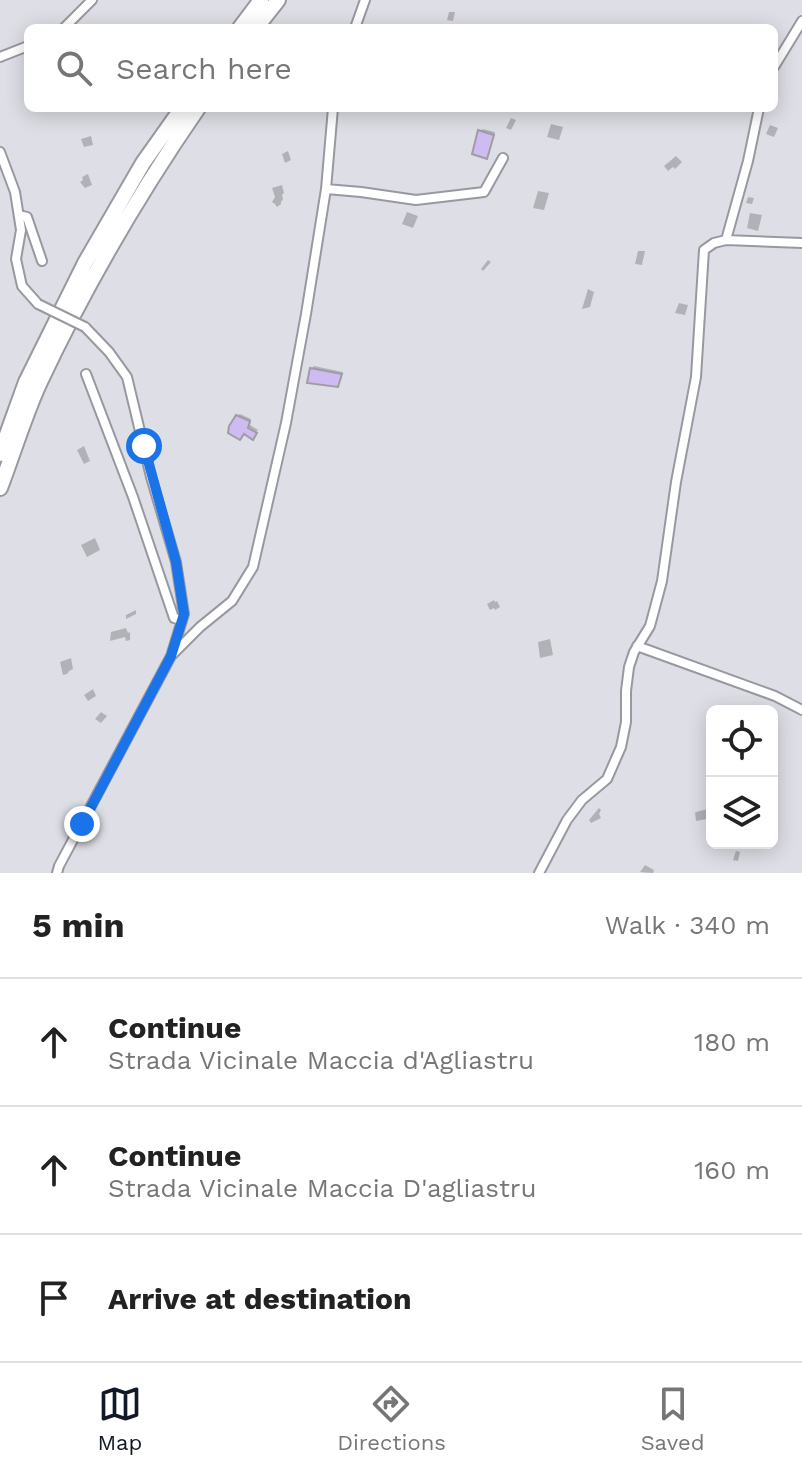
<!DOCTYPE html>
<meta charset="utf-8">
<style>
:root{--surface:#fff;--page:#f6f6f6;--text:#222;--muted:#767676;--line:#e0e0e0;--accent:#111827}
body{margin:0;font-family:"Work Sans",sans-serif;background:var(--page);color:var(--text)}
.controls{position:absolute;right:24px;bottom:24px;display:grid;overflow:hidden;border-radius:12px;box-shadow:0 4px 20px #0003}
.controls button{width:72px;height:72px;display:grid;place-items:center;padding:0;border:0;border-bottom:2px solid var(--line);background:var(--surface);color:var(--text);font:40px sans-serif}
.stop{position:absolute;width:24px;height:24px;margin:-18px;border:6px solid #1a73e8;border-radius:50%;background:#fff}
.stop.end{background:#1a73e8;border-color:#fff;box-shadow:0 2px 8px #0008}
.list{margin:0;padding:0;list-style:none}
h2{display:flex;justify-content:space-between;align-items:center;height:104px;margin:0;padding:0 32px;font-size:34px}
h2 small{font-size:26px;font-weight:400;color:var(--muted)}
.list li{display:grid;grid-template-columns:52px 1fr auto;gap:24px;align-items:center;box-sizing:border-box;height:128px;padding:0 32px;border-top:2px solid var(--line)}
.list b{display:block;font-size:30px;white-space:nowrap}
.list p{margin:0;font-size:26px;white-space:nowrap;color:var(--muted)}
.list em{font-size:26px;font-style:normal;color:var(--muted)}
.icon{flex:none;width:44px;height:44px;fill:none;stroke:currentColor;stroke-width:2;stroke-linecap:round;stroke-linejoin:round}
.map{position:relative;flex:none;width:802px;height:873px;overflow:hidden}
.search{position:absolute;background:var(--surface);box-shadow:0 4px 20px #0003;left:24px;right:24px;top:24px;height:88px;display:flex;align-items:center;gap:20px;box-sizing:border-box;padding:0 28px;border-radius:12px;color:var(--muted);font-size:30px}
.sheet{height:488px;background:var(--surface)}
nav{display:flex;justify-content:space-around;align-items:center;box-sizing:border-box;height:112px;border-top:2px solid var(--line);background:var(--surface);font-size:22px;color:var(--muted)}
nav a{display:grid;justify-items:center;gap:4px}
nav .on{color:var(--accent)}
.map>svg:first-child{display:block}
</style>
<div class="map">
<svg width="802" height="873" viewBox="0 0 802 873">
<rect width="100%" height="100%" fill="#dedfe6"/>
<path fill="#0003" d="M449,12H455L453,21L447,20Z
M511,118L516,120L511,130L506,128Z
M551,124L563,127L559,140L547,137Z
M770,125L778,128L774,137L766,134Z
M483,129L495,132L489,154L487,156L480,132Z
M91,136L93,145L84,147L81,139Z
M288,151L291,160L285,163L282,154Z
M676,156L682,162L675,169L673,167L668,171L664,166Z
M88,174L92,185L85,188L80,182L83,180L82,177Z
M282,185L284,193L282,195L283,199L281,202V204L277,207L275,204L272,202L275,197L272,188Z
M538,191L549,193L544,210L533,208Z
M748,197L754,198L752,204L746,203Z
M407,212L418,216L413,228L402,224Z
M750,213L762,215L758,231L747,228Z
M638,251H645L642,265L635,264Z
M488,260L491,262L483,271L481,269Z
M588,289L594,292L590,307L582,309Z
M679,303L688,305L685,315L675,313Z
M314,366L343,372L340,382L337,385L311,369Z
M240,414L251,419L250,425L258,430L252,437L244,432L237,416Z
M84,446L90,461L84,464L77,450Z
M95,538L100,550L87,557L81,545Z
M494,600L495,602L497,601L500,607L495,610L494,608L490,610L487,604Z
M136,610V614L126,619V615Z
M126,628L128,633L130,632V640L126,641L125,637L110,641L111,632Z
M550,639L553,655L540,658L538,642Z
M71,658L73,669L69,671L67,674L63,675L60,662Z
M93,689L96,696L88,701L84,695Z
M101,712L107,716L101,723L95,719Z
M772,747L777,748L775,764H772Z
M599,808L601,810L599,814L601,818L591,823L589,820Z
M712,808V818L696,821L695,813L696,812Z
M736,851L740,852L738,861L733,860Z
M645,865L654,870L653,873L640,872Z"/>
<path fill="#cebbf2" stroke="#9f9ca3" stroke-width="2" d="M478,130L494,135L487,159L472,154Z
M310,368L342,374L338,387L307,383Z
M236,415L250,421L248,428L257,433L253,440L244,434L240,440L228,433L229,426Z"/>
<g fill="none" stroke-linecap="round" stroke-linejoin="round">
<defs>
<path id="minor" d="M64,28L92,0
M355,28L365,0
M0,57L28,46
M774,67L802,21
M0,152L15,192L21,230L16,259L22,286L38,304
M326,189L361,192L416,200L484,192L503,158
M19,215L27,217L42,261
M726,240L748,161L759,108
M85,327L109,352L127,377L151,477L176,562L184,614L172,653
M86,374L133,497L174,618L182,620
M637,646L775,696L802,710
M57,873L59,866L171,656L200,627L232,601L253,567L286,423L306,314L326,189L333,108
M539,873L567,820L582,800L607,779L621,747L626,722V691L629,667L634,652L650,626L662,581L676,482L696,377L704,250L714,243L726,240L802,243"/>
<path id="trunk" d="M240,28L261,0
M256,28L278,0
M0,454L26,382L85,263L143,163L182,108
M0,488C13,454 24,417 39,384C84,288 138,195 198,108"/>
</defs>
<use href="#minor" stroke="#9899a0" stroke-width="12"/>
<use href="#trunk" stroke="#9899a0" stroke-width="18"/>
<use href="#minor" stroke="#fff" stroke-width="8"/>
<use href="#trunk" stroke="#fff" stroke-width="14"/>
<defs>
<path id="minor-bridge" d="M38,304L85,327"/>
</defs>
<use href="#minor-bridge" stroke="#9899a0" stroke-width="12" stroke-linecap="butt"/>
<use href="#minor-bridge" stroke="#fff" stroke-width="8"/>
</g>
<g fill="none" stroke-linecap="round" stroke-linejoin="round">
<path stroke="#1a73e8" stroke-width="10" d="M82,824L171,656L184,614L176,562L144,446"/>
</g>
</svg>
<div class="controls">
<button><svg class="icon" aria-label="locate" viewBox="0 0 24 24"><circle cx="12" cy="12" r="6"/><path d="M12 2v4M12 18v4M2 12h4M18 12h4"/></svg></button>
<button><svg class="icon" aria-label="layers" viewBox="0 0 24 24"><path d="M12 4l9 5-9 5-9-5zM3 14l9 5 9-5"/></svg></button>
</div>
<div class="stop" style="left:144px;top:446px"></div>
<div class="stop end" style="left:82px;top:824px"></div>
<div class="search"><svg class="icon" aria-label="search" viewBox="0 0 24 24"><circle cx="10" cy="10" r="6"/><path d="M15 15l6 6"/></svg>Search here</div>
</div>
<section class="sheet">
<h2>5 min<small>Walk · 340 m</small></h2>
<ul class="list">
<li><svg class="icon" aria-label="ahead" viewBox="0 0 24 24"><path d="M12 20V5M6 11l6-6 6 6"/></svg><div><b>Continue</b><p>Strada Vicinale Maccia d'Agliastru</p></div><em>180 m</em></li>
<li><svg class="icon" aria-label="ahead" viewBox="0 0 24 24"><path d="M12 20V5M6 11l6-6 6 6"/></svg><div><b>Continue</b><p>Strada Vicinale Maccia D'agliastru</p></div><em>160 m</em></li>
<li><svg class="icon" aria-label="arrive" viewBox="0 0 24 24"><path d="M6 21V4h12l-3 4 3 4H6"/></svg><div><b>Arrive at destination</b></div></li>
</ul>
</section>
<nav>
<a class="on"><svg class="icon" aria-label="map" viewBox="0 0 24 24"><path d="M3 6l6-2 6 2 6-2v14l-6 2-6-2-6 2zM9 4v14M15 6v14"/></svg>Map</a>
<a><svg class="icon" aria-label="directions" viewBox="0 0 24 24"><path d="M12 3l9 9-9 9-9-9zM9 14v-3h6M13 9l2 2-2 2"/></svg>Directions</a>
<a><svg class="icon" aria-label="saved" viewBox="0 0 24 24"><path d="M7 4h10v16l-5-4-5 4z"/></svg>Saved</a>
</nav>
